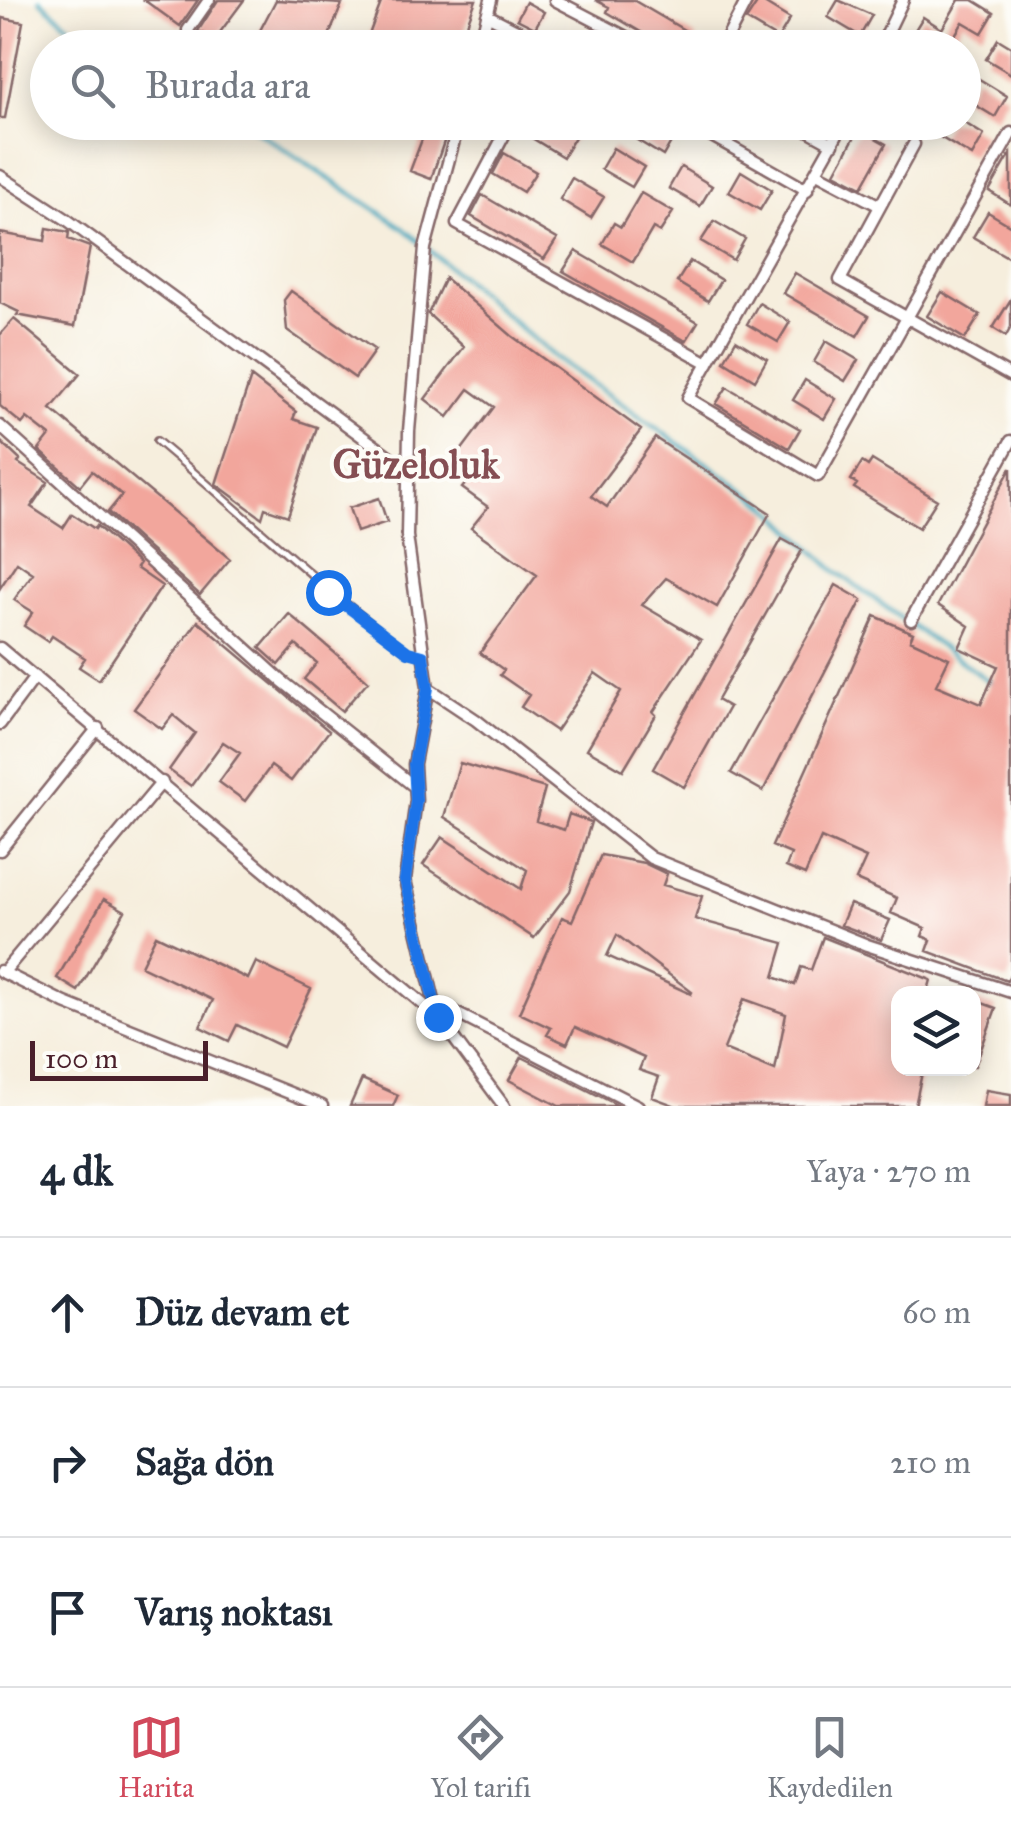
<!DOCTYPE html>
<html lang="tr">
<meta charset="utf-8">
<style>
:root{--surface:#fff;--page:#f6f6f7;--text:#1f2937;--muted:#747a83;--line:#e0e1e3;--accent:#d1495b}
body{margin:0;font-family:"IM FELL Great Primer",serif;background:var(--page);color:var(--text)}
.controls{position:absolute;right:30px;bottom:30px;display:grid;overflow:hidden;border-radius:20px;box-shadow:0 5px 25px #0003}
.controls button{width:90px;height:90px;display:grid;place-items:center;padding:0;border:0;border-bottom:2px solid var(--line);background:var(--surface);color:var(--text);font:50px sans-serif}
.scale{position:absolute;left:30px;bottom:25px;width:178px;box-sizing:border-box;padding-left:10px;border:5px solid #4a1f2b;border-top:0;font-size:28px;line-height:35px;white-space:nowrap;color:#4a1f2b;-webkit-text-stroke:8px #fdfcf7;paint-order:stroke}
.stop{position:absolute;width:30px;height:30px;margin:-22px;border:8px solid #1a73e8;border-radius:50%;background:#fff}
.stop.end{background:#1a73e8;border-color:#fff;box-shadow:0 2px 10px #0008}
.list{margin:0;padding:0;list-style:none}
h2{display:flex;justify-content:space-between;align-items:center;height:130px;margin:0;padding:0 40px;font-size:42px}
h2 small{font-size:32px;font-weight:400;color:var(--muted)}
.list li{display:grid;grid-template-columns:65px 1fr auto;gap:30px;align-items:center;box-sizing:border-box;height:150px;padding:0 40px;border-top:2px solid var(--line)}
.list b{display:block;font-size:38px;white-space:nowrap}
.list em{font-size:32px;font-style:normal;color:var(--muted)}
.icon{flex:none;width:55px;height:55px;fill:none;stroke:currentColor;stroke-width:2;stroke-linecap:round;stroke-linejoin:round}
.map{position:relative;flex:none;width:1011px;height:1106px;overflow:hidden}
.search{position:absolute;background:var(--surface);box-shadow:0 5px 25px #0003;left:30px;right:30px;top:30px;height:110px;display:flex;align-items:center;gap:25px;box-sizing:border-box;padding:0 35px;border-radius:55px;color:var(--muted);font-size:38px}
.sheet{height:580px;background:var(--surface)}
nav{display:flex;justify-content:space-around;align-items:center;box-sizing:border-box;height:140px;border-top:2px solid var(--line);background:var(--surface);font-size:28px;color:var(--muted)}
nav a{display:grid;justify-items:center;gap:5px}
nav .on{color:var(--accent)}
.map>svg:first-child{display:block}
</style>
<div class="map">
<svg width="1011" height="1106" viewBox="0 0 1011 1106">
<rect width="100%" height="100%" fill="#fdfcf7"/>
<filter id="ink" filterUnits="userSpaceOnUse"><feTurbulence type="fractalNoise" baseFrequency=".01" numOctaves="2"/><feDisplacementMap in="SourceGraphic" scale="20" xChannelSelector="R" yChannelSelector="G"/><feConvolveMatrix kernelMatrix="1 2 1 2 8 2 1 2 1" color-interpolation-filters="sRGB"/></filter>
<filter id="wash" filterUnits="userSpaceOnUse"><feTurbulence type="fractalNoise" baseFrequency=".0048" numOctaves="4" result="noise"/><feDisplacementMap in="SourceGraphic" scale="40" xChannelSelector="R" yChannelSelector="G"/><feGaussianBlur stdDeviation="2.25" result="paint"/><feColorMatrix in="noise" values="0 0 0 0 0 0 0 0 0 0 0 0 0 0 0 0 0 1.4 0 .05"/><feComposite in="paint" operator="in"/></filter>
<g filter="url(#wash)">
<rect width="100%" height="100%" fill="#f6eedd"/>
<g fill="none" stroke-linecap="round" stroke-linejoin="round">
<path stroke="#40a8c0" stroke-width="4" d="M40,0L95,48
M243,122L402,227L557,359L768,506L833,569L994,685"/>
</g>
<g id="blocks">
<path fill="#f2a69c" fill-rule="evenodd" d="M144,0H198L180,26Z
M218,0H244L215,39L198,31Z
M276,0L342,4L324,48H270L255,40Z
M382,0H476L458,48H364Z
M595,0H633L696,37L690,48H668L607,12L609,7Z
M759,0L790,19L778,39L746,20Z
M838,0L872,15L860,36L828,17Z
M959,0H973L994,13L982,33L963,22L947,48H927L910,38L923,17L942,29Z
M526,2L544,12L535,28L517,19Z
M3,18L23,22L5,118H0Z
M998,39L1011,47V74L986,59Z
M976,77L1007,96L995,117L964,98Z
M541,122H551L575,137L563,157L532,138Z
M608,122H654L675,135L663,156Z
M949,122H963L984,135L972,156L940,137Z
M427,126L447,133L431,179L410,171Z
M859,129L886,144L862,187L835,173Z
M613,148L644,167L632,187L601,169Z
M504,153L536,172L523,192L493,174Z
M1011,153V205L989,191Z
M681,167L712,186L700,206L669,188Z
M741,171L772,190L760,210L729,192Z
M572,178L604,197L591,218L560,199Z
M641,193L673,212L660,232L653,228L633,262L602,244L614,223L621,227Z
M482,195L557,239L544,259L471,216Z
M988,212L1011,226V259L973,237Z
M714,221L745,239L733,260L701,241Z
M47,228L69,232L68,239L90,247L75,326L17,315L19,312L0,303V233L45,241Z
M576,251L698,322L686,341L563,271Z
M690,261L721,280L708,301L677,282Z
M795,273L869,316L857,336L783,293Z
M445,278L512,336L641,430L591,496L607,507L655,438L770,513L717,607L666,578L642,605L701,640L653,712L656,715L623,770L587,749L621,691L595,673L556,731L521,707L529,695L500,675L504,670L480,653L537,575L471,528L488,507L462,488L467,482L448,468L494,407L469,389L448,417L425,399L464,347L428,314Z
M291,291L375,350L355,378L287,330L284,300Z
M942,292L980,315L965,339L927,316Z
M1011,299V327L1006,336L993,328Z
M759,303L790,322L778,342L747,324Z
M14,319L80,374L51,409L230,559L200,595L108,512L122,495L92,471L80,486L39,450L50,436L27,418L22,424L0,406V335Z
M736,340L767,359L755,380L724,361Z
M826,341L858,360L845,381L814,362Z
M251,377L296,412L293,419L317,427L288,516L265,508L262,518L216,484Z
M805,380L836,399L824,419L793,400Z
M727,387L800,429L789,448L716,404Z
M0,441L20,460L18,463L48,482L31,507L63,528L72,514L95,529L97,526L139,564L136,568L162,586L99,680L79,667L85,658L52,636L48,642L24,626L33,612L14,600L33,573L17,562L0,588Z
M872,460L937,500L919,528L854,488L857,484L851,480L862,462L868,466Z
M1011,468V972L1007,981L927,951L931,940L922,936L925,928L891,913L897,898L856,880L866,858L821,838L805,875L786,867L791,854L772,846L875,616L913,633L910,640L949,658L936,685L981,704L998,666L959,648L969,626L938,605Z
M379,498L387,522L357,532L349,508Z
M782,539L802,550L717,700L729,707L684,787L653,769Z
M836,585L862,600L763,791L731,773Z
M289,614L368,681L342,711L304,679L317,663L296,645L279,665L260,648Z
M198,621L329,731L291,781L271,766L245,801L219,782L240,753L223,742L191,786L169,770L195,733L173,715L162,729L134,709Z
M460,763L545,788L536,821L564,830L569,814L591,822L570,891L534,938L423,865L442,837L521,889L527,870L444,817Z
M601,855L644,863L667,874L663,885L702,896L695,919L784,943L774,977L795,985L801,967L811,970L823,937L931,980L927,994H898V1068H923L915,1106H676L652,1097L659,1077L639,1070L644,1058L575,1027L567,1044L547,1035L551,1028L519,1013L562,917L572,921ZM617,935L692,992L691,994L607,956ZM744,999L786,1014L775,1070L724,1049Z
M104,899L125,911L78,991L57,978Z
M850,904L890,920L881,940L841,925Z
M156,935L248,979L256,962L311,989L283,1047L237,1025L229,1041L200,1027L213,1000L141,966Z
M974,1000L996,1008L975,1066H974Z
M522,1057L619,1106H559L509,1080Z
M362,1079L398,1095L393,1106H350Z
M986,1090L1011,1094V1106H983Z"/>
</g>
</g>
<g filter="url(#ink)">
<use href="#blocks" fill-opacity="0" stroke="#866769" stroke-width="2.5"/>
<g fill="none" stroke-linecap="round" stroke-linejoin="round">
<defs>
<path id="lane" d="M157,441C241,511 320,587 408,652L421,655"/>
<path id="street" d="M209,0L188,30L190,41L214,48
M555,0L647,48
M487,15L552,48
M479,48L491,0
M722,48L747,0
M880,48L903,0
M459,122L425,248L409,431L407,536L428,688L414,764L416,800L405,880L438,1017L504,1106
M511,122L457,224L708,363
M687,122L807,190
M793,122L833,144
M844,122L688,398L818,476L1011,133
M914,144L840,280L1011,376
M817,173L880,206
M0,176L66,219L408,470
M0,426L282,681L415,787
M911,620L1011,441
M0,648L437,1016
M428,688L476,720L651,858L867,945L1011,992
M0,724L35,677
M0,850L98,728
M0,971L65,1003L322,1106
M3,973L162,782
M434,1002L638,1106"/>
</defs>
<use href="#lane" stroke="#866769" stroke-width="10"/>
<use href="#street" stroke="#866769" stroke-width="15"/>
<use href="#lane" stroke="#fff" stroke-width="5"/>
<use href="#street" stroke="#fff" stroke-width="10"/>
</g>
</g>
<g fill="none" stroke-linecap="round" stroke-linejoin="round" filter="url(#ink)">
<path stroke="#1a73e8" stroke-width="12" d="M328,592L408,652L423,656L428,688L414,764L416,800L405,880L438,1017"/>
</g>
<g text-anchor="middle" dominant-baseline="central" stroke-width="8" stroke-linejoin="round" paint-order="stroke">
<g font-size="40" font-weight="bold" fill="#854e53" stroke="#fdfcf7">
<text x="416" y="464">Güzeloluk</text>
</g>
</g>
</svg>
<div class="controls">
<button><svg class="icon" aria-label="layers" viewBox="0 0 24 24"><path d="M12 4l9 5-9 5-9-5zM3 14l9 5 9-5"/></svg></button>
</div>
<div class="scale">100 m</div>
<div class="stop" style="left:328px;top:592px"></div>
<div class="stop end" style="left:438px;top:1017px"></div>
<div class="search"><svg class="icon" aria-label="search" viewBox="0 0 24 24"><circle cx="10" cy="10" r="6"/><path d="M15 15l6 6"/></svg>Burada ara</div>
</div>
<section class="sheet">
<h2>4 dk<small>Yaya · 270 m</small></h2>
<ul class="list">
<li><svg class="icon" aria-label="ahead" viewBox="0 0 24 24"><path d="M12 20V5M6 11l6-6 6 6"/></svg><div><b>Düz devam et</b></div><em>60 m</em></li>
<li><svg class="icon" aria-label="right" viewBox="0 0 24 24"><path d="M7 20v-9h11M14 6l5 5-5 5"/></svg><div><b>Sağa dön</b></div><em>210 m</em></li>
<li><svg class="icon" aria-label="arrive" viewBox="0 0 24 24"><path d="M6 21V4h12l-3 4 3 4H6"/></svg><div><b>Varış noktası</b></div></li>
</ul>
</section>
<nav>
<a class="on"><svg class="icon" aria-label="map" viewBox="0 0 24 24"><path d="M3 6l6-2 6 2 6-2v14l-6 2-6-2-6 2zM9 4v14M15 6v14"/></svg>Harita</a>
<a><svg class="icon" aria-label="directions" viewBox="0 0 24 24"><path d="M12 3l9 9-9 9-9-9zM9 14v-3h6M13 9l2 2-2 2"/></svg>Yol tarifi</a>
<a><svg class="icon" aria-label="saved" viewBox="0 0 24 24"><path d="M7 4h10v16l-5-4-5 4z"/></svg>Kaydedilen</a>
</nav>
